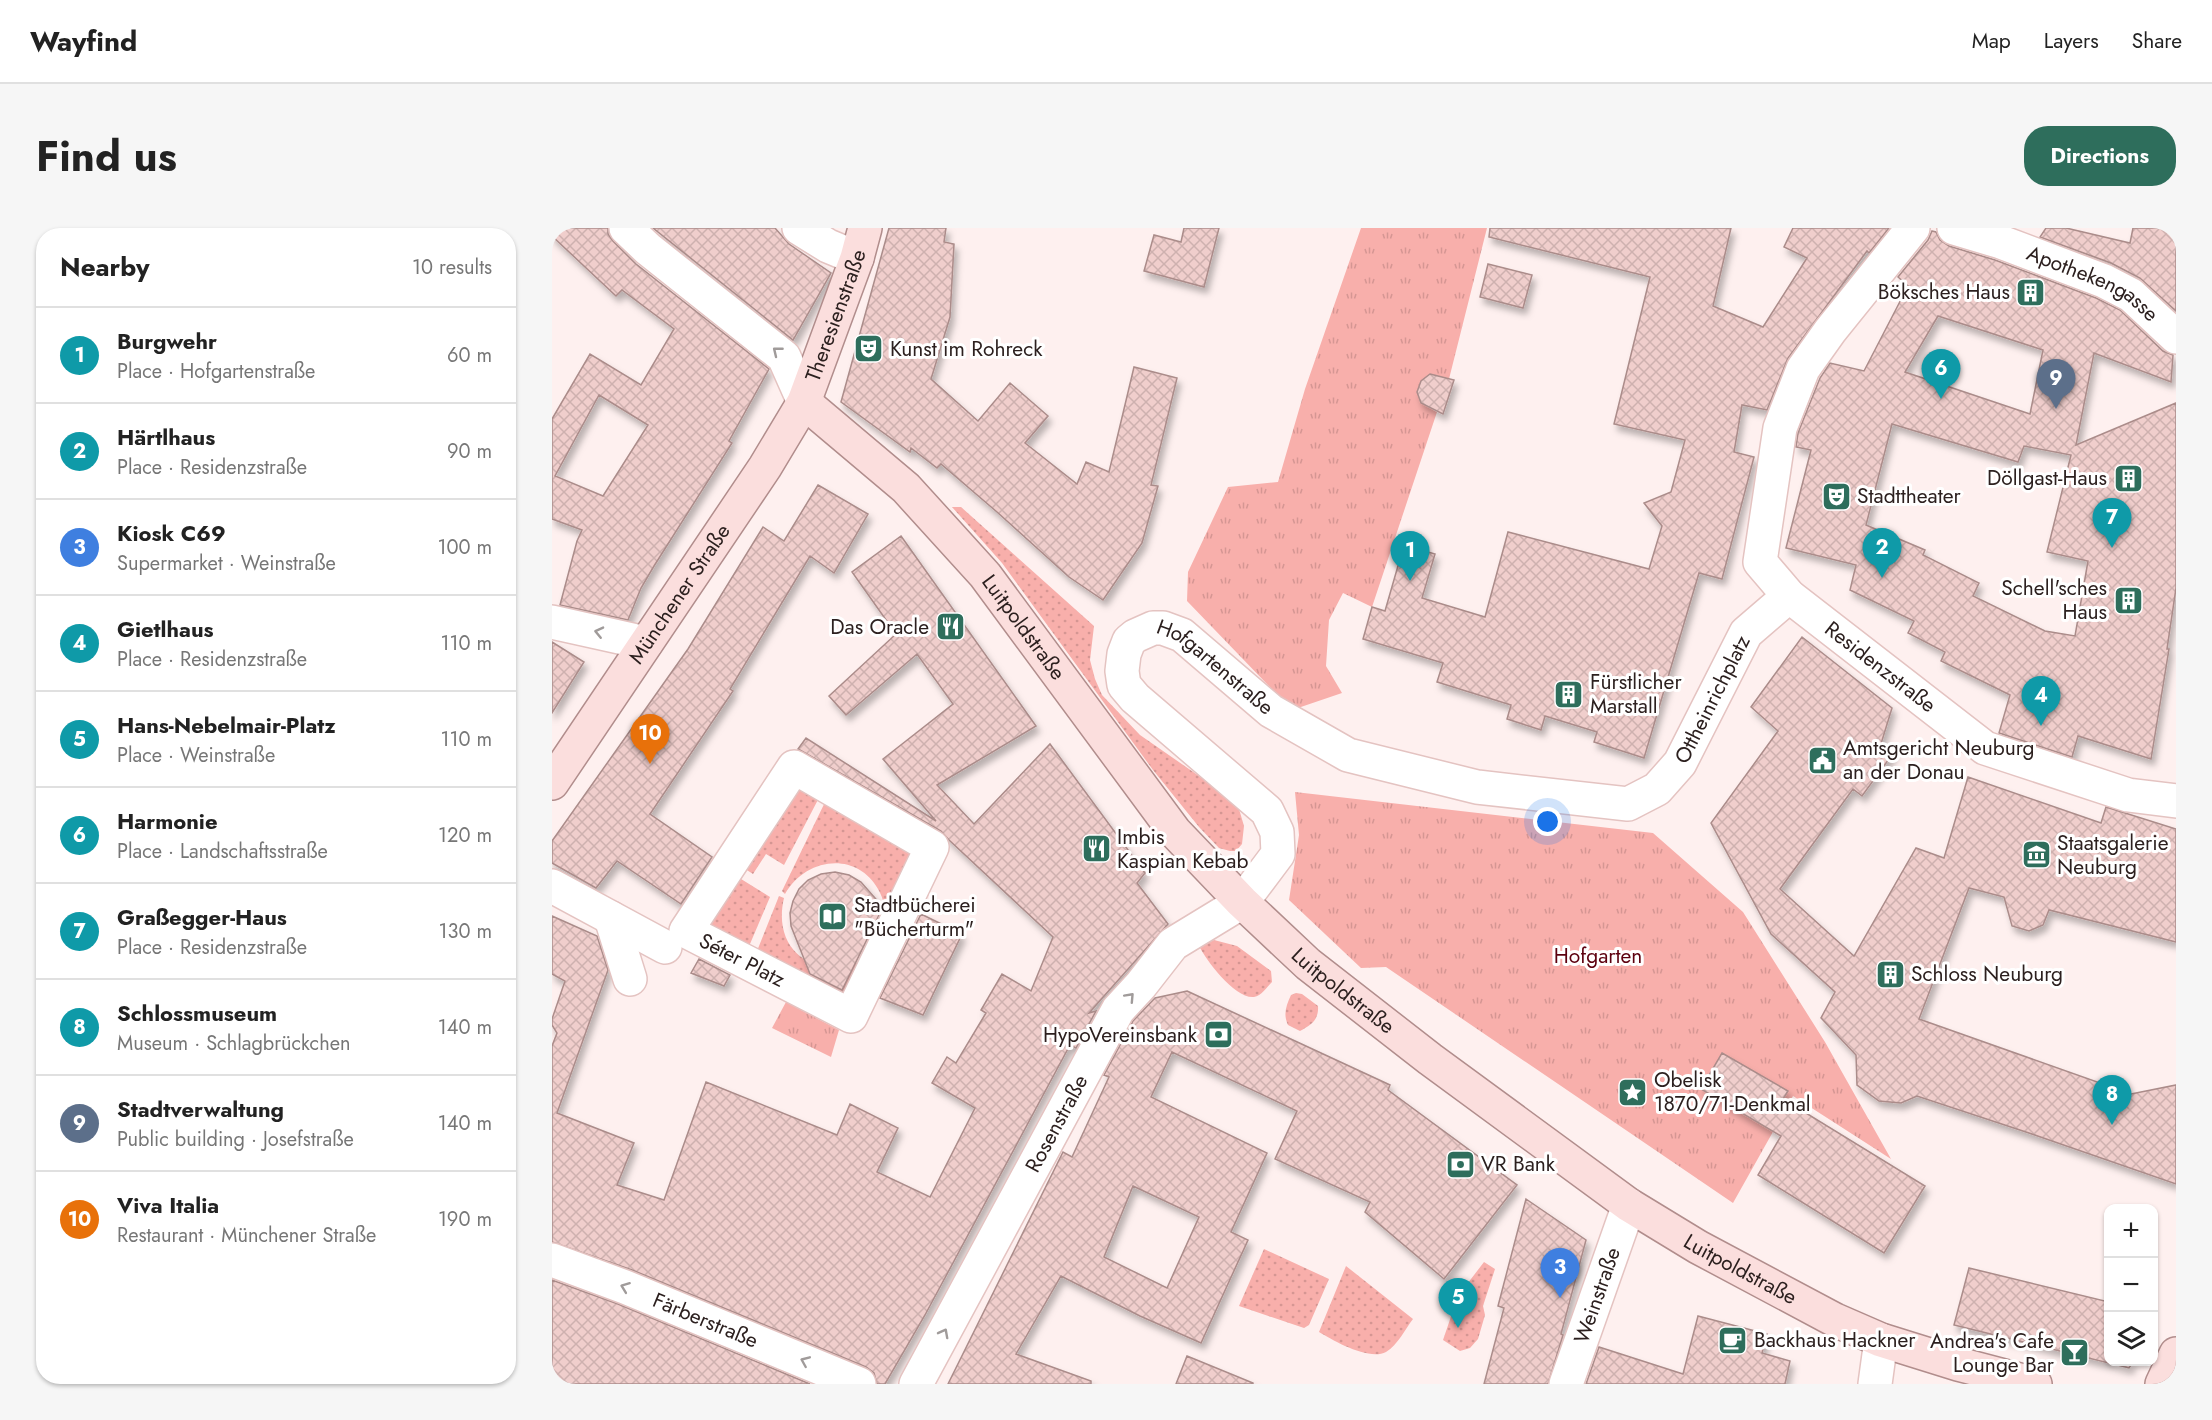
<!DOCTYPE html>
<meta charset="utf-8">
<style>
:root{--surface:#fff;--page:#f6f6f6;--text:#222;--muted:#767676;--line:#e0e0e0;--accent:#2e6e5c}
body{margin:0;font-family:Jost,sans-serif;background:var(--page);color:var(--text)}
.controls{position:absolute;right:18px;bottom:18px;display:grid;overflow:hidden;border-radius:12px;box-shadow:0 2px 4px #0004}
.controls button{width:54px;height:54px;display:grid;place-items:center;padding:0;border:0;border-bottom:2px solid var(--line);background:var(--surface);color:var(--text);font:30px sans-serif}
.you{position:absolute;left:996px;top:594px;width:21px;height:21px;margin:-15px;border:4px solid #fff;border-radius:50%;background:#1a73e8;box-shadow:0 0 0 9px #1a73e833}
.badge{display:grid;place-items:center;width:39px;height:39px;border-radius:50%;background:var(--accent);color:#fff;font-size:20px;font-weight:700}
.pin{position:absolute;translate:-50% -50px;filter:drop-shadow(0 2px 3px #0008)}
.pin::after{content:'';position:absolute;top:32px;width:21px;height:18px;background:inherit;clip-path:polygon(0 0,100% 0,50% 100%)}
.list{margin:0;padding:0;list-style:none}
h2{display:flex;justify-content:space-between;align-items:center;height:78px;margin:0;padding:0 24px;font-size:26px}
h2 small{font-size:20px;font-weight:400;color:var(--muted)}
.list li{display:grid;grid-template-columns:39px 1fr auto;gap:18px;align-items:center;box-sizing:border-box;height:96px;padding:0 24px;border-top:2px solid var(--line)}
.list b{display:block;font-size:22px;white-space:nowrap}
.list p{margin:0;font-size:20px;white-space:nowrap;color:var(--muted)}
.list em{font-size:20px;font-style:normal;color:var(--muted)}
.icon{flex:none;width:33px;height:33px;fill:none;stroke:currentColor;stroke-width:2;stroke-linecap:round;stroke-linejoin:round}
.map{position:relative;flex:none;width:1624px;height:1156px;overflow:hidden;border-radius:24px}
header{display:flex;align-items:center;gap:36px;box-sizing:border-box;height:84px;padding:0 30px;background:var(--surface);border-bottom:2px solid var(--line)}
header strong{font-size:28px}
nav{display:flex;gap:33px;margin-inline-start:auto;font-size:21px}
.intro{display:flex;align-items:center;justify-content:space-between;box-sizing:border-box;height:144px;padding:0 36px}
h1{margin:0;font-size:42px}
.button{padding:15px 27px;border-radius:24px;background:var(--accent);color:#fff;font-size:21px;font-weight:700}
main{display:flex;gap:36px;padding:0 36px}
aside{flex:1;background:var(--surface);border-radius:24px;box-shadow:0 2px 4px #0004}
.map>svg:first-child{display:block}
</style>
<header>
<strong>Wayfind</strong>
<nav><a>Map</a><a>Layers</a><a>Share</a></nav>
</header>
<div class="intro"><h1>Find us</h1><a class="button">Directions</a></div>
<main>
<aside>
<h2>Nearby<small>10 results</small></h2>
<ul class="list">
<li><span class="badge" style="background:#0f9aa8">1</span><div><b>Burgwehr</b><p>Place · Hofgartenstraße</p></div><em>60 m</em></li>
<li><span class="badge" style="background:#0f9aa8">2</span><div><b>Härtlhaus</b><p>Place · Residenzstraße</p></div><em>90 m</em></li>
<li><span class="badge" style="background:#3f7fe0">3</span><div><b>Kiosk C69</b><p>Supermarket · Weinstraße</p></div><em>100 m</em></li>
<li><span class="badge" style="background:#0f9aa8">4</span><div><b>Gietlhaus</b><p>Place · Residenzstraße</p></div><em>110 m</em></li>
<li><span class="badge" style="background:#0f9aa8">5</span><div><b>Hans-Nebelmair-Platz</b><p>Place · Weinstraße</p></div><em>110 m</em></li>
<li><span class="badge" style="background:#0f9aa8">6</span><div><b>Harmonie</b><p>Place · Landschaftsstraße</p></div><em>120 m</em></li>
<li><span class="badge" style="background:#0f9aa8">7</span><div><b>Graßegger-Haus</b><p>Place · Residenzstraße</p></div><em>130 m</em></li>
<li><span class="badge" style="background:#0f9aa8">8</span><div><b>Schlossmuseum</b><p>Museum · Schlagbrückchen</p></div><em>140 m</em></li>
<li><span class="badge" style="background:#5c6f8a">9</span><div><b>Stadtverwaltung</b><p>Public building · Josefstraße</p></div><em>140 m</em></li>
<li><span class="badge" style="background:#e8710a">10</span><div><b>Viva Italia</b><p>Restaurant · Münchener Straße</p></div><em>190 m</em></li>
</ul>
</aside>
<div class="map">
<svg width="1624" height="1156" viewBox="0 0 1624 1156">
<defs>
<pattern id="grass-dots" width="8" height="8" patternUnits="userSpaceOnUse" patternTransform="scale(1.5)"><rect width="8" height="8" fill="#f8afab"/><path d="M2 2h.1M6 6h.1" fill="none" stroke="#d59693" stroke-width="1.8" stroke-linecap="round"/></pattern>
<pattern id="park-tufts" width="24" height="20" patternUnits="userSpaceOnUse" patternTransform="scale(1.5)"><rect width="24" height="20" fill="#f8afab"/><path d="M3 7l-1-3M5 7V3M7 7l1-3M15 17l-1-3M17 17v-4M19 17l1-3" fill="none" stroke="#d59693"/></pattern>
<pattern id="building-cross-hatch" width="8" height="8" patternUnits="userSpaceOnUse" patternTransform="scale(1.5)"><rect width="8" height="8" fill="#f0cecc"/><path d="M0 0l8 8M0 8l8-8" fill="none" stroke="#ceb1af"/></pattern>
<filter id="shadow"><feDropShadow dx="3.5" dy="6" stdDeviation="3" flood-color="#0004"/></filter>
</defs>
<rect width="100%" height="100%" fill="#fef0ef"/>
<path fill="url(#grass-dots)" d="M400,279H409L542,398L538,432L543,451L550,467L588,507L673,566L687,581L692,598L690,616L684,623H678L667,620L647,599L601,542L450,335Z
M245,549L270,564L232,637L214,626L201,646L187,637Z
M276,568L371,623L334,693C333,681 332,671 326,661C304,622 253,630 233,666L230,663Z
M181,646L218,669L195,723L148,699Z
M227,668L232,670C220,721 260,751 307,734L298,777L203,728Z
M662,712L685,718L719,743L720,754C715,759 709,768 702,769C683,771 654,732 647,718Z
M744,765L750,766L766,778C767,792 759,797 748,803L736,797C731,786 734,778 739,767Z
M712,1021L777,1051L757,1097L752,1100L687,1078Z
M932,1034L943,1041L931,1078L933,1087L926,1111L918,1120L908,1123L891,1112L906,1068Z
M794,1038L861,1091C853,1101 846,1117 834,1124C817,1133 782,1113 767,1104Z"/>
<path fill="url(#park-tufts)" d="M809,0H935L897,151L878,146L869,153L865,164L869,175L885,184L820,379L791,365L777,392L774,438L790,465L740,482L635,373L636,344L676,259L726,254L753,161Z
M743,564L1101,605L1191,684L1273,814L1339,931L1241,868L1181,975L834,739L809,740L737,672L747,607Z
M234,774L287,802L279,829L220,800Z"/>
<path fill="url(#building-cross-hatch)" stroke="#ab8c8a" stroke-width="1.5" fill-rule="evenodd" filter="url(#shadow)" d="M0,0H56V6L61,13L84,36L217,141L177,213L180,215L102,338L89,360L76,392L8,377L25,313L30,302L0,291V191L38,126L89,157L122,101L70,62L64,68L0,8ZM47,167L96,197L51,268L3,248Z
M101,0H223L237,16L279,45L241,112Z
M337,0H394L392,14L402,16L398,89L379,151L426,193L458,155L496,188L473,215L525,256L534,234L557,244L582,139L625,150L599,257L606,258L590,315L551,372L517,349L445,284L389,236L385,240L359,220L358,224L289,174Z
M632,0H667L652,59L592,43L602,7L629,14Z
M938,0H1179L1161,78L1211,99L1255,30L1232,19L1241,0H1337L1317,25L1315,23L1236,130L1215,182L1190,177L1182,224L1202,229L1170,351L1147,345L1092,530L1042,514L1045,504L993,488L989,502L955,491L959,477L885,454L891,435L811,411L820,379L833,383L852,317L883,326L870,370L933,389L956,304L1097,341L1110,298L1092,275L1119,264L1133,212L1062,196L1098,49L937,9Z
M1494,0H1514L1578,15L1581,0H1624V83L1588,50L1559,35L1488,9Z
M1380,3L1384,4L1388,12L1397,18L1443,32L1544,70L1568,82L1611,123L1621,127L1619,154L1542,125L1524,217L1624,175V360L1615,421H1617L1599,531L1526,508L1520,529L1447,505L1458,467L1389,433L1393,424L1356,405L1362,393L1298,362L1304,337L1234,320L1259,222L1244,219L1246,205L1268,150L1278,135L1312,143L1356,58L1346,49L1376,12ZM1386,88L1491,122L1478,186L1353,144ZM1340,196L1466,234L1472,218L1519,227L1495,324L1536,333L1523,408L1493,403L1421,368L1427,355L1371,327L1373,322L1314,297Z
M936,36L980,47L971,80L928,69Z
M878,146L902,152L891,186L869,175L865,164L869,153Z
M266,257L316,286L282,345L258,328L178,461L181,463L98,586L160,629L129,676L65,633L44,660L0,635V613L136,421L211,299L232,313Z
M349,308L484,498L385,557L422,596L498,516L593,645L585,655L616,696L537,785L544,783L524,820L518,817L373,1087L333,1156H325L322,1145L314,1139L80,1042L0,1014V818L5,805L0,797V791L13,753L0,746V688L45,708L56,742L5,885L82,915L65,957L112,972L154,854L285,907L298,876L346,900L325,944L378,969L423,880L380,855L395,829L404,835L434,785L429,782L450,746L479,763L501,709L397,612L389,603L246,521L254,510L384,593L331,531L401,476L365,426L294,487L277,468L344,406L300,344Z
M1250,409L1340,480L1328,519L1342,524L1310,568L1301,561L1228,661L1302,728L1364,620L1392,630L1416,549L1549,595L1554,579L1624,601V714L1497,682L1491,697L1477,703L1460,698L1452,669L1417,660L1367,791L1579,866L1624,857V956L1477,905L1365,868L1349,875L1327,873L1305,857L1304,827L1269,790L1283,764L1219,706L1159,595L1226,503L1199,479Z
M0,414L32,434L0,485Z
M283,644L297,647L309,654L331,679L290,762L258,746L239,698L238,685L241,673L247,661L256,652L269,646Z
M369,686L410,706L371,787L328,770Z
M147,731L178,747L172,758L139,745Z
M635,763L838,857L836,862L965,957L892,1051L813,984L818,974L723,931L745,883L620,824L599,869L715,925L679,1004L696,1012L649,1115L588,1088L509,1048L464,1126L539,1153V1156H396L511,924L520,929L557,849L552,847L581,793L603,770ZM581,958L647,989L615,1060L552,1029Z
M1170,825L1236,863L1231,871L1373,958L1332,1025L1206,947L1229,908L1149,861Z
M974,971L1034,1012L1009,1106L1011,1107L996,1156H932L952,1080L946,1078Z
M1417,1040L1557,1074V1134H1581L1577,1140L1402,1097Z
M0,1052L66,1076L258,1156H18L0,1151Z
M1146,1088L1215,1106L1210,1125L1238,1133L1233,1156H1034L1047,1119L1131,1146Z
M635,1128L701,1155V1156H624Z"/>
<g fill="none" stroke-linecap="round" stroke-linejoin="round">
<defs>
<g id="minor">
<path d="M74,0L96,21L232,129L252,174"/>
<path d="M247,0L276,18L305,30"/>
<path id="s1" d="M1361,0L1278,103L1251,141L1228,200L1208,334L1237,368L1433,520L1576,567L1624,573"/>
<path id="s2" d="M1402,0L1449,14L1552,53L1579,67L1624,109"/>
<path d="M0,394L94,415"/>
<path d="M242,539L380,619L299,788L134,703Z"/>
<path d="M0,658L113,719"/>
<path d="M59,690L78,751"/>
<path id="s3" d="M0,1032L73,1059L307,1156"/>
<path id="s4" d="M364,1156L566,782L589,757L621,716L690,674L726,626L725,604L715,583L583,470L572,457L570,443L572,426L577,413L583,408L601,400H611L630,407L719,483L796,527L925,559L1076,576L1105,561L1128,535L1194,405L1237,368"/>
<path id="s5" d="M1014,1156L1077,977"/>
<path d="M1323,1156L1329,1112"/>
</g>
<g id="major">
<path id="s6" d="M252,174L354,260L433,347L623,604L690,674L756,736L878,831L1077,977L1146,1019L1283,1092L1329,1112L1406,1136L1483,1156"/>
<path id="s7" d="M0,555L213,239L252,174L305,30L313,0"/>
<path d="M1610,1156L1624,1126"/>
</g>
</defs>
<use href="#minor" stroke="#e4c3c1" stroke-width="36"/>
<use href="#major" stroke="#b18d8c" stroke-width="36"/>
<use href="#minor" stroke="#fff" stroke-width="33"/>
<use href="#major" stroke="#fbdedd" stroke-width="33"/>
</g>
<defs><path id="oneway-chevron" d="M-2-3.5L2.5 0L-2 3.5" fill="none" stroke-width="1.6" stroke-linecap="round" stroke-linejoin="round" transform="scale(1.5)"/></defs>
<g stroke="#a09b9a">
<use href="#oneway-chevron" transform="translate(225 123) rotate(-141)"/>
<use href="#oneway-chevron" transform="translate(47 404) rotate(-167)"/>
<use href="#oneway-chevron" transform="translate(578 769) rotate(-47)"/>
<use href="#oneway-chevron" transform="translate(73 1059) rotate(-159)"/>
<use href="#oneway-chevron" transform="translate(392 1105) rotate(-62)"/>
<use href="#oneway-chevron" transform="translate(253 1133) rotate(-157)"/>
</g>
<defs>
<symbol id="building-square" viewBox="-11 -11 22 22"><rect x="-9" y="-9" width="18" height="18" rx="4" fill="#2e6e5c" stroke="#fff"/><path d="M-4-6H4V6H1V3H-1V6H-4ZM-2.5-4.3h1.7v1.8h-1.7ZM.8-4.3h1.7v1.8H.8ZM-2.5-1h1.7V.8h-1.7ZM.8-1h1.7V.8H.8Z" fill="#fff"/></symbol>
<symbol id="theatre-square" viewBox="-11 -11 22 22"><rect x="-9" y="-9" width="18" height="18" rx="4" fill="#2e6e5c" stroke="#fff"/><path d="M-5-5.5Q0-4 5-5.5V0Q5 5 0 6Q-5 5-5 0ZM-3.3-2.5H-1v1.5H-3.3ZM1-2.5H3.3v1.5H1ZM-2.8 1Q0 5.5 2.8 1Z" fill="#fff"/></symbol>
<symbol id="restaurant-square" viewBox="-11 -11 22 22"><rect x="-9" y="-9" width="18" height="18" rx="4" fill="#2e6e5c" stroke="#fff"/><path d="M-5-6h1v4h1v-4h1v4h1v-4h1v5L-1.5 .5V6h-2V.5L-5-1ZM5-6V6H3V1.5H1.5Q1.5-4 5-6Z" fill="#fff"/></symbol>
<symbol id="civic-square" viewBox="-11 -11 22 22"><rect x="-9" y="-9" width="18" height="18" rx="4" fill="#2e6e5c" stroke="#fff"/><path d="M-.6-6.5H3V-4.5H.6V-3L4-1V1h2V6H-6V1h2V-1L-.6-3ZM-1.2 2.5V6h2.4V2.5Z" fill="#fff"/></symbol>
<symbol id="museum-square" viewBox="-11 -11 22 22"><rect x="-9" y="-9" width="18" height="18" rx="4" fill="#2e6e5c" stroke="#fff"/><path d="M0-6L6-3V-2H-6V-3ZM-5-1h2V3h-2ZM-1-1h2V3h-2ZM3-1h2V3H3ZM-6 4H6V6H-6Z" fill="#fff"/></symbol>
<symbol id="library-square" viewBox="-11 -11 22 22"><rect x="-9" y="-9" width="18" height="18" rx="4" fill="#2e6e5c" stroke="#fff"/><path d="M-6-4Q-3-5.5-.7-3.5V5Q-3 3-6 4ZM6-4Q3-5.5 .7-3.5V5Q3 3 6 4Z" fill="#fff"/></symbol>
<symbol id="bank-square" viewBox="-11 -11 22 22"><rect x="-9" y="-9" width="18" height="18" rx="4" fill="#2e6e5c" stroke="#fff"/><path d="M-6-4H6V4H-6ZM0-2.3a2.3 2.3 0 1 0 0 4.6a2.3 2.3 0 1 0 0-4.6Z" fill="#fff"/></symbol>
<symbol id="sight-square" viewBox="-11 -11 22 22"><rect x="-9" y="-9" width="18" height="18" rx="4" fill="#2e6e5c" stroke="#fff"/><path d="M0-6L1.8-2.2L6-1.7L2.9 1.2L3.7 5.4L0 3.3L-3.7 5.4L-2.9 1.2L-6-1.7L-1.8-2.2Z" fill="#fff"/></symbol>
<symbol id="cafe-square" viewBox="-11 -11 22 22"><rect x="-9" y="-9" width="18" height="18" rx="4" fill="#2e6e5c" stroke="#fff"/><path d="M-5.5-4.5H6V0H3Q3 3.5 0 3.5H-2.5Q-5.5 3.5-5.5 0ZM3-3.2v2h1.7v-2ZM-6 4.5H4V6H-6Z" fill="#fff"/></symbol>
<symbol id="bar-square" viewBox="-11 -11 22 22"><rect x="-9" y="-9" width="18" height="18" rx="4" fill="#2e6e5c" stroke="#fff"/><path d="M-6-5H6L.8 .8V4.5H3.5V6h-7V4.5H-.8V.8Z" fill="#fff"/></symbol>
</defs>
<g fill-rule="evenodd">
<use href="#building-square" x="1462" y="48" width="33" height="33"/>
<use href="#theatre-square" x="300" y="104" width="33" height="33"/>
<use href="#building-square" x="1560" y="234" width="33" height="33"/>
<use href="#theatre-square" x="1268" y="252" width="33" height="33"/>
<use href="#building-square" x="1560" y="356" width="33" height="33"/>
<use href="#restaurant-square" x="382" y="382" width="33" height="33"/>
<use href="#building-square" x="1000" y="450" width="33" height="33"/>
<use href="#civic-square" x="1254" y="516" width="33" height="33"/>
<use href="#restaurant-square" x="528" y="604" width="33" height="33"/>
<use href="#museum-square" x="1468" y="610" width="33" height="33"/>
<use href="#library-square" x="264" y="672" width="33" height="33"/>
<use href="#building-square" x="1322" y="730" width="33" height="33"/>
<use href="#bank-square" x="650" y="790" width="33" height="33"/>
<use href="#sight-square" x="1064" y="848" width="33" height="33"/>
<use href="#bank-square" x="892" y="920" width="33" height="33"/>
<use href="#cafe-square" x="1164" y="1096" width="33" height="33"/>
<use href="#bar-square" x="1506" y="1108" width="33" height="33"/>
</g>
<g text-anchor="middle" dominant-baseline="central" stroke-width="6" stroke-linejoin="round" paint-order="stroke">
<g font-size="21" fill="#2c201f" stroke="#fff">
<text stroke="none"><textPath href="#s2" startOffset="150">Apothekengasse</textPath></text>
<text stroke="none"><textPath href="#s7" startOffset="549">Theresienstraße</textPath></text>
<text stroke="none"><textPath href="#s7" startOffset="228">Münchener Straße</textPath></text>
<text stroke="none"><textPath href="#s6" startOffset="316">Luitpoldstraße</textPath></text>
<text stroke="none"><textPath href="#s1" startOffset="538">Residenzstraße</textPath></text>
<text stroke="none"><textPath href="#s4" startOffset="1036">Hofgartenstraße</textPath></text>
<text stroke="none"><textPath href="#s4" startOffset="1620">Ottheinrichplatz</textPath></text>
<text transform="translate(190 732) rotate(27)">Séter Platz</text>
<text stroke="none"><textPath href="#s6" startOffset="802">Luitpoldstraße</textPath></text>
<text stroke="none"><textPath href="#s4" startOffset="296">Rosenstraße</textPath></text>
<text stroke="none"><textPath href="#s6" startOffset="1288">Luitpoldstraße</textPath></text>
<text stroke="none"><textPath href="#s5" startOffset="94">Weinstraße</textPath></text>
<text stroke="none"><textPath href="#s3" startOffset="165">Färberstraße</textPath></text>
</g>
<g font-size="21" fill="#2c201f" stroke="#fff" text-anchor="start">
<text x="1458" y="64" text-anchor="end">Böksches Haus</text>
<text x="338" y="121">Kunst im Rohreck</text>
<text x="1555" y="250" text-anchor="end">Döllgast-Haus</text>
<text x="1305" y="268">Stadttheater</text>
<text x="1555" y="360" text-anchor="end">Schell'sches<tspan x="1555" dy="24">Haus</tspan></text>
<text x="377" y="399" text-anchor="end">Das Oracle</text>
<text x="1038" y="454">Fürstlicher<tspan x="1038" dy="24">Marstall</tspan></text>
<text x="1291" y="520">Amtsgericht Neuburg<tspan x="1291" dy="24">an der Donau</tspan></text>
<text x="565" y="609">Imbis<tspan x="565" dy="24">Kaspian Kebab</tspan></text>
<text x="1505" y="615">Staatsgalerie<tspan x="1505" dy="24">Neuburg</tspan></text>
<text x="302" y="677">Stadtbücherei<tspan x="302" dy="24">"Bücherturm"</tspan></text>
<text x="1359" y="746">Schloss Neuburg</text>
<text x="645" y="807" text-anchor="end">HypoVereinsbank</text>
<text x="1102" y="852">Obelisk<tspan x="1102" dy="24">1870/71-Denkmal</tspan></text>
<text x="929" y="936">VR Bank</text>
<text x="1202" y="1112">Backhaus Hackner</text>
<text x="1502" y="1113" text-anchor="end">Andrea's Cafe<tspan x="1502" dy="24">Lounge Bar</tspan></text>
</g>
<g font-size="21" fill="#5d000f" stroke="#fff">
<text x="1046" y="728">Hofgarten</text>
</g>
</g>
</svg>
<div class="controls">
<button>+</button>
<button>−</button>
<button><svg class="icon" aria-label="layers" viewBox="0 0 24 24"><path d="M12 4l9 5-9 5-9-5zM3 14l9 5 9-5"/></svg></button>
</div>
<div class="you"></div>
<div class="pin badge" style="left:858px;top:353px;background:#0f9aa8">1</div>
<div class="pin badge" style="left:1330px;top:350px;background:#0f9aa8">2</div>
<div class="pin badge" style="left:1008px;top:1070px;background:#3f7fe0">3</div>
<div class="pin badge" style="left:1489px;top:498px;background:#0f9aa8">4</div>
<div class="pin badge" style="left:906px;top:1100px;background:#0f9aa8">5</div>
<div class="pin badge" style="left:1389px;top:171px;background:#0f9aa8">6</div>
<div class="pin badge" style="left:1560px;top:320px;background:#0f9aa8">7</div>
<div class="pin badge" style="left:1560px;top:897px;background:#0f9aa8">8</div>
<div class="pin badge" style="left:1504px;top:181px;background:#5c6f8a">9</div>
<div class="pin badge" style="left:98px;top:536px;background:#e8710a">10</div>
</div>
</main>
